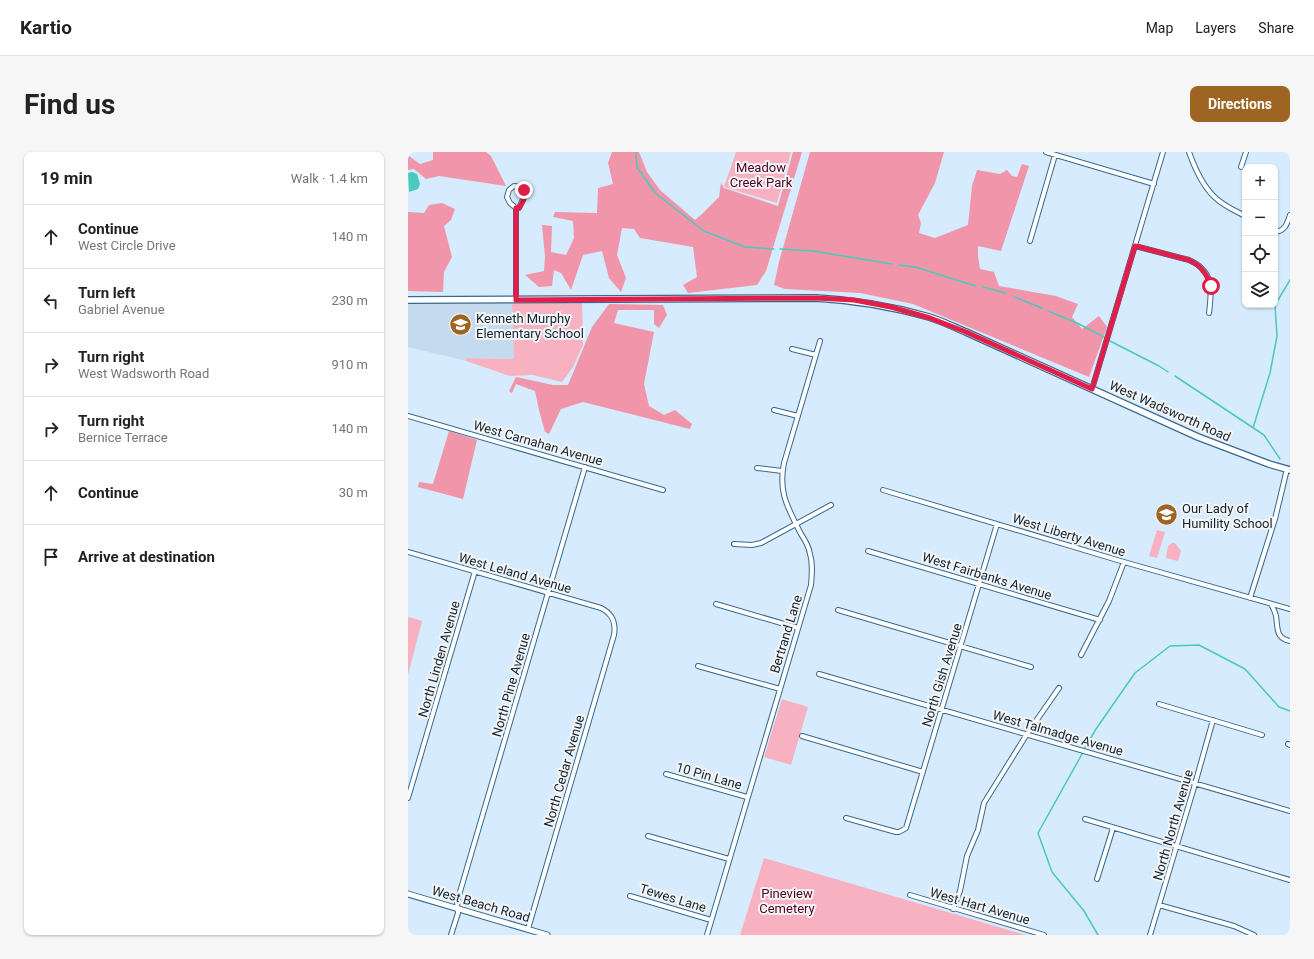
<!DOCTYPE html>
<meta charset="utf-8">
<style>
:root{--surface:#fff;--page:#f6f6f6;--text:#222;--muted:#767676;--line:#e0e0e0;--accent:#9d6422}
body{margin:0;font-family:Roboto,sans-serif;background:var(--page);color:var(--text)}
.controls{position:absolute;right:12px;top:12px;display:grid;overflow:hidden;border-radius:8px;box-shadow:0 1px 3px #0004}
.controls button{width:36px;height:36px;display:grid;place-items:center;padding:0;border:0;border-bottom:1px solid var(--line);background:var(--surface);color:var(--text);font:20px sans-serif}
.stop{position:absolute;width:12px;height:12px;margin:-9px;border:3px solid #e11d48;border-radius:50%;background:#fff}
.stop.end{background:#e11d48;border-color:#fff;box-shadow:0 1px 4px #0008}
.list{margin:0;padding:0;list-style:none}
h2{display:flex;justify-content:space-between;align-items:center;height:52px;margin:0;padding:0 16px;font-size:17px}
h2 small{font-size:13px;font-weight:400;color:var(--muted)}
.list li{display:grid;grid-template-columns:26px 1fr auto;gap:12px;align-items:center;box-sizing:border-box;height:64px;padding:0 16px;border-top:1px solid var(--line)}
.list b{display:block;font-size:15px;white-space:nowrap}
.list p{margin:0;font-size:13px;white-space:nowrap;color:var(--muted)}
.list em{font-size:13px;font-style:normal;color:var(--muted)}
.icon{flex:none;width:22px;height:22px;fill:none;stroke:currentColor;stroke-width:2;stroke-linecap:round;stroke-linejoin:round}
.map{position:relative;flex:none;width:882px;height:783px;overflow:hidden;border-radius:8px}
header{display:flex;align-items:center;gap:24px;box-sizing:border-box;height:56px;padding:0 20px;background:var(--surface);border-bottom:1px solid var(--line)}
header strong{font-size:19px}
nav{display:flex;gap:22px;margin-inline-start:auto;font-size:14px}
.intro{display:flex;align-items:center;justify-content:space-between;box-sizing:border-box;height:96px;padding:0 24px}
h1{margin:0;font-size:28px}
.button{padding:10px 18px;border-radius:8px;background:var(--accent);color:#fff;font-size:14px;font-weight:700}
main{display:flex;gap:24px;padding:0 24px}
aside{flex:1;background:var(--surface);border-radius:8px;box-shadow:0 1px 3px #0004}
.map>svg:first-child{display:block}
</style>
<header>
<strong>Kartio</strong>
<nav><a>Map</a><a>Layers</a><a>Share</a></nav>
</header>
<div class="intro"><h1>Find us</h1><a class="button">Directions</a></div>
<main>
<aside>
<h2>19 min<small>Walk · 1.4 km</small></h2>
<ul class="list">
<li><svg class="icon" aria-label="ahead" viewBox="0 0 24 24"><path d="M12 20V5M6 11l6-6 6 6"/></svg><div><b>Continue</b><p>West Circle Drive</p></div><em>140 m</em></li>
<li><svg class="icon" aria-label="left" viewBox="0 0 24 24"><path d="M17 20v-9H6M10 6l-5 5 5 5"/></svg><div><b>Turn left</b><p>Gabriel Avenue</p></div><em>230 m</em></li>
<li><svg class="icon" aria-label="right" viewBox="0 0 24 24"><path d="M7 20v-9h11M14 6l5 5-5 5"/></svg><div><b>Turn right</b><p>West Wadsworth Road</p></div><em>910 m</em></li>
<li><svg class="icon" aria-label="right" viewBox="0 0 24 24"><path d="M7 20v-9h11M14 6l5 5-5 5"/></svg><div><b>Turn right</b><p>Bernice Terrace</p></div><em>140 m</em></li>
<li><svg class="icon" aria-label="ahead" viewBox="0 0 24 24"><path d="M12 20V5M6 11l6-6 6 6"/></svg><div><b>Continue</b></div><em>30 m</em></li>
<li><svg class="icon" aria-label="arrive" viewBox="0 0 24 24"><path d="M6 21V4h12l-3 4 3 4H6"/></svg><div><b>Arrive at destination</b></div></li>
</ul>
</aside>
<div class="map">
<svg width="882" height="783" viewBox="0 0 882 783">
<rect width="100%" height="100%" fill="#d6ebfd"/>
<path fill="#c4dbef" d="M104,150L106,207L59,206L58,209L0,195V151Z"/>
<path fill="#f7b1c0" d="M328,0H383L369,51L316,35Z
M104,150H174L175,193L165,215L154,230L125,223L102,224L58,209L59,206L106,207Z
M749,378L757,380L749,406L741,404Z
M764,391H767L773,399L770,409L758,406L760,394Z
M0,465L14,469L0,523Z
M374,547L400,555L383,613L356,605Z
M356,706L618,783H332Z"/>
<path fill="#f195aa" d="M25,0H78L83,4L98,34L31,24L18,27L6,17L0,18V4H1L12,12L25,8Z
M204,0H231L239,20L252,38L287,68L294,62L311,45L313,31L316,36L370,54L385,0H394L358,119L349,133L280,141L275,133L289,125L285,95L232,86L226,77L214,76L209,103L218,126L213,140L201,126L194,99L175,103L163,138L153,121L146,118L144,134L131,135L117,123L136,119L137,105L134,73L144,74L143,100L158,103L166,86L165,69L145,65L147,60L189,61L190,36L205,32L200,11Z
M402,0H536L527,31L510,63L513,71L511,81L527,86L560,73L564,34L569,18L592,22L599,18L604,24L609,25L614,12L621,14L593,99L570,94V104L572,117L586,120L591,134L648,144L670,152L664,165L674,177L691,164L699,175L681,225L505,152L452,141L377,137L366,133L371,110Z
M34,51L47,57L43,68L36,74L44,105L36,120L35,140L0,139V60L16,61L21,53Z
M201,152L255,153L259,163L251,176L246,172V158H210L206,171L246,180L236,232L241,254L256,263L267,258L284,272L282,277L175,250L153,257L141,282L137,280L131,258L127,239L108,232L104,241L101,239L108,225L145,233H160L184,175Z
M41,279L69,288L55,347L10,335L11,330L25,332Z"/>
<path fill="#4ac9bc" d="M4,20L9,22L12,32L10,37L1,40L0,21Z"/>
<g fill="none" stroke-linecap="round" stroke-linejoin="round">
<path stroke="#4ac9bc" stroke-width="1.5" d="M228,0L229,15L247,41L296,79L337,95L366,97
M372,97L405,99L484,112
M491,113L507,115L568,134
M575,135L598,141
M606,145L634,156
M640,159L669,171L696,185
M702,189L751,214L760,220
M767,224L856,283L872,307
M845,276L862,221L869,184L867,153L882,128
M677,596L688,577L727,521L762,494L791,493L837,517L871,555L882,559
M674,602L630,681L644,720L676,759L690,783"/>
<defs>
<path id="minor" d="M638,0L746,32
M781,0C787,17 796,37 810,48C818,55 828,59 837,64
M833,15L838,0
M106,34C111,34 115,35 117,41L116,45L111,56H108L102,51L99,45L101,38Z
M867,80C877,79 879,72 882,63
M622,89L647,3
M727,94L781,108C806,119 804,138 801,161
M108,148V56
M384,197L408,203
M684,237L755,0
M366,258L390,264
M0,264L255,338
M349,316L374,319
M475,338L716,410L882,457
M326,392L344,393L353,391L423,353
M460,399L692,468
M0,400L193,456C205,462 208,471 206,483L120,777
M842,446L867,367L879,317
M308,452L390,476
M863,452C865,456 867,459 868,464C870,475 867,486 882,489
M430,458L623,515
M673,503L701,449L716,410
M290,514L372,537
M411,522L882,659
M751,552L854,583
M394,584L515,620
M880,592L882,593
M258,622L339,645
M0,646L67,419
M438,666L488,680H491L498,676L589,372
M677,667L882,728
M240,684L321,707
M689,727L705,676
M502,743L636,783
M222,744L303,768
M751,753L826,774L846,783
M545,757L552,739L559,704L570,678L576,651L619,582L651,536
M43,783L50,761L49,750L177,315
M299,783L403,433C404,422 405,412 402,402C401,395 397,388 393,382C380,356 370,341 376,311L412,189
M742,783L787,632L805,568"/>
<path id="tertiary" d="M0,742L139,783"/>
<path id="secondary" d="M0,148L408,146C446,148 483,154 521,165C534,169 546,175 558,180L790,285L861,312L882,318"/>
</defs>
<use href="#minor" stroke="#376890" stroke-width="6"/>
<use href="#tertiary" stroke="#376890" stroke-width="7"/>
<use href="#secondary" stroke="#376890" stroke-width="8"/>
<use href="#minor" stroke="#fff" stroke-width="4"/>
<use href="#tertiary" stroke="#fff" stroke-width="5"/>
<use href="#secondary" stroke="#fff" stroke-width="5.5"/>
</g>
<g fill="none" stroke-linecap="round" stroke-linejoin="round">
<path stroke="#e11d48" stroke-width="5" d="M116,38C118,45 115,50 111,56H108V148L408,146L446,148L483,155L522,166L558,180L684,237L727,94L781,108C793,113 799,122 803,134"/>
</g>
<defs>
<symbol id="school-disc" viewBox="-11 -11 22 22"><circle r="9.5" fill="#9d6422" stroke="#f5f5f5"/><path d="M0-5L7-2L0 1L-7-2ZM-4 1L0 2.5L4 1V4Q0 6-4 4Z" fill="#fff"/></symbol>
</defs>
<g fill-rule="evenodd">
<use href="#school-disc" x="40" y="160" width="25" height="25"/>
<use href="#school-disc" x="746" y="350" width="25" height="25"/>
</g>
<g text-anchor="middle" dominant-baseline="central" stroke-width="4" stroke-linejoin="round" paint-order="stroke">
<g font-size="13" fill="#520022" stroke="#f5f5f5">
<text x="353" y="15">Meadow<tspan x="353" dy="15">Creek Park</tspan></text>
<text x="379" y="741">Pineview<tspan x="379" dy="15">Cemetery</tspan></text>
</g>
<g font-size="13" fill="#102435" stroke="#f5f5f5" text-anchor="start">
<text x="68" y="166">Kenneth Murphy<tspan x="68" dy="15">Elementary School</tspan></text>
<text x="774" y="356">Our Lady of<tspan x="774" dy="15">Humility School</tspan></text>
</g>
<g font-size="13" fill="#102435" stroke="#f5f5f5">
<text transform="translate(762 259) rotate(24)">West Wadsworth Road</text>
<text transform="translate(130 291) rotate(16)">West Carnahan Avenue</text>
<text transform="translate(661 383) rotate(17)">West Liberty Avenue</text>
<text transform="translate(107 421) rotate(16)">West Leland Avenue</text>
<text transform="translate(579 424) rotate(17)">West Fairbanks Avenue</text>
<text transform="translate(378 482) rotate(-73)">Bertrand Lane</text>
<text transform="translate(31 507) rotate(-74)">North Linden Avenue</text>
<text transform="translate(534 523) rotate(-73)">North Gish Avenue</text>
<text transform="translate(103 533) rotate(-74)">North Pine Avenue</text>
<text transform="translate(650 581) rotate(16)">West Talmadge Avenue</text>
<text transform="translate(156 619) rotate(-74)">North Cedar Avenue</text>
<text transform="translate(301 624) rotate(16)">10 Pin Lane</text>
<text transform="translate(765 673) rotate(-74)">North North Avenue</text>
<text transform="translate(265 746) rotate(17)">Tewes Lane</text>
<text transform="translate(73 752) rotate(16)">West Beach Road</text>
<text transform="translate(572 754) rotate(16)">West Hart Avenue</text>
</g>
</g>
</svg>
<div class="controls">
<button>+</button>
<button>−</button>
<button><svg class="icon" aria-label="locate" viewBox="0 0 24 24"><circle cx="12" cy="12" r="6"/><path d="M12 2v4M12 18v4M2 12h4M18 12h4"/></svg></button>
<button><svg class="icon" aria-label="layers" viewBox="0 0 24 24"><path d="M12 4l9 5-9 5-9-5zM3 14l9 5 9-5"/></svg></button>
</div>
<div class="stop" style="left:803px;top:134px"></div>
<div class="stop end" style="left:116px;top:38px"></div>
</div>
</main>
